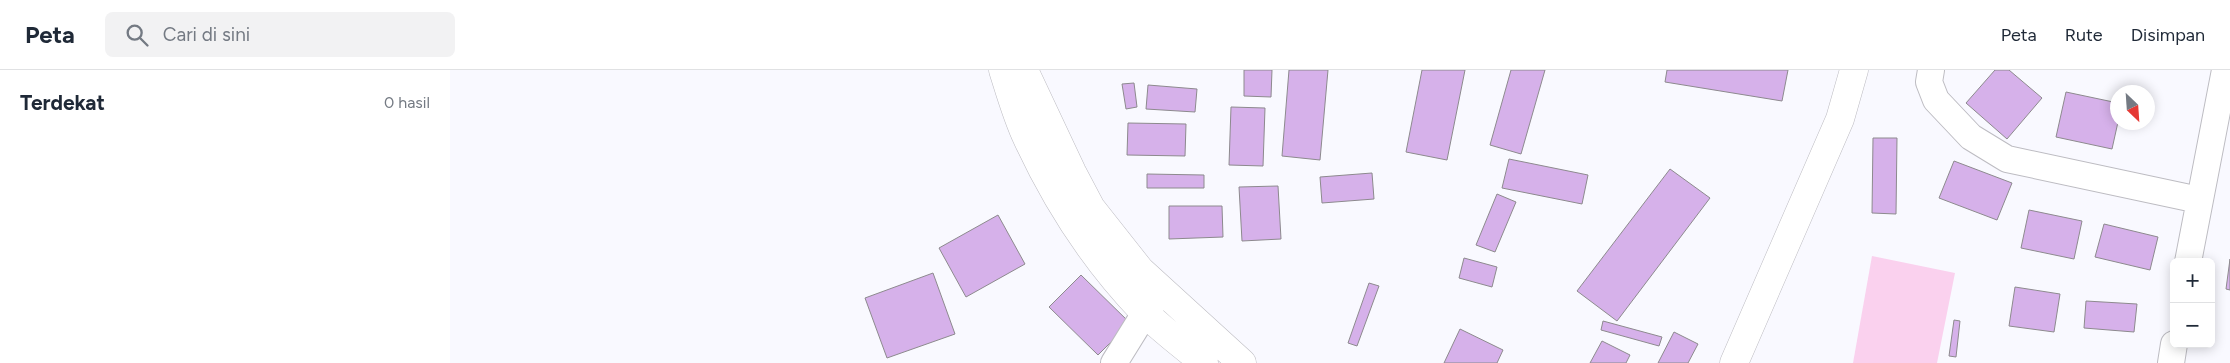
<!DOCTYPE html>
<html lang="id">
<meta charset="utf-8">
<style>
:root{--surface:#fff;--page:#f2f2f3;--text:#1f2937;--muted:#747a83;--line:#e0e1e3}
body{margin:0;font-family:Figtree,sans-serif;background:var(--page);color:var(--text)}
.controls{position:absolute;right:15px;bottom:15px;display:grid;overflow:hidden;border-radius:8px;box-shadow:0 2px 12px #0003}
.controls button{width:45px;height:45px;display:grid;place-items:center;padding:0;border:0;border-bottom:1px solid var(--line);background:var(--surface);color:var(--text);font:25px sans-serif}
.compass{position:absolute;left:1660px;top:15px;width:45px;height:45px;border-radius:50%;background:var(--surface);box-shadow:0 2px 12px #0003;rotate:155deg}
.list{margin:0;padding:0;list-style:none}
h2{display:flex;justify-content:space-between;align-items:center;height:65px;margin:0;padding:0 20px;font-size:21px}
h2 small{font-size:16px;font-weight:400;color:var(--muted)}
.icon{flex:none;width:28px;height:28px;fill:none;stroke:currentColor;stroke-width:2;stroke-linecap:round;stroke-linejoin:round}
.map{position:relative;flex:none;width:1780px;height:293px;overflow:hidden}
header{display:flex;align-items:center;gap:30px;box-sizing:border-box;height:70px;padding:0 25px;background:var(--surface);border-bottom:1px solid var(--line)}
header strong{font-size:24px}
nav{display:flex;gap:28px;margin-inline-start:auto;font-size:18px}
.search{width:350px;height:45px;background:var(--page);display:flex;align-items:center;gap:12px;box-sizing:border-box;padding:0 18px;border-radius:8px;color:var(--muted);font-size:19px}
main{display:flex}
aside{flex:1;background:var(--surface)}
.map>svg:first-child{display:block}
</style>
<header>
<strong>Peta</strong>
<div class="search"><svg class="icon" aria-label="search" viewBox="0 0 24 24"><circle cx="10" cy="10" r="6"/><path d="M15 15l6 6"/></svg>Cari di sini</div>
<nav><a>Peta</a><a>Rute</a><a>Disimpan</a></nav>
</header>
<main>
<aside>
<h2>Terdekat<small>0 hasil</small></h2>
<ul class="list">
</ul>
</aside>
<div class="map">
<svg width="1780" height="293" viewBox="0 0 1780 293">
<rect width="100%" height="100%" fill="#f9f9ff"/>
<path fill="#fad1ee" d="M1422,186L1505,203L1487,293H1403Z"/>
<path fill="#d6b1ea" stroke="#8d8a8e" d="M794,0H822L821,27L794,26Z
M839,0H878L870,90L832,86Z
M972,0H1015L997,90L956,82Z
M1061,0H1095L1071,84L1040,75Z
M1217,0H1338L1332,31L1215,12Z
M1545,0H1559L1592,28L1557,69L1516,33Z
M684,13L687,37L676,39L672,14Z
M698,15L747,19L745,42L696,39Z
M1616,22L1668,33V52L1662,79L1606,67Z
M781,37L815,38L813,96L779,95Z
M678,53L736,54L735,86L677,85Z
M1423,68H1447L1446,144L1422,143Z
M1059,89L1138,105L1132,134L1052,118Z
M1504,91L1562,113L1547,150L1489,128Z
M1220,99L1260,128L1167,251L1127,221Z
M922,103L924,129L872,133L870,107Z
M697,104L754,105V118H697Z
M828,116L831,169L792,171L789,117Z
M1047,124L1066,132L1045,182L1026,175Z
M719,136H772L773,167L719,169Z
M1579,140L1632,151L1624,189L1571,178Z
M548,145L575,194L516,227L489,178Z
M1654,154L1708,167L1700,200L1645,187Z
M1014,188L1047,197L1042,217L1009,208Z
M1780,189V220L1776,219Z
M483,203L505,264L437,288L415,228Z
M631,205L680,253L648,285L599,237Z
M919,213L929,216L907,276L898,273Z
M1565,217L1610,224L1604,262L1559,256Z
M1636,231L1687,234L1684,262L1634,258Z
M1504,250L1510,251L1506,287L1499,286Z
M1153,251L1212,267L1209,276L1151,260Z
M1010,259L1053,280L1047,293H994Z
M1224,262L1248,274L1238,293H1208Z
M1152,271L1180,285L1176,293H1140Z"/>
<g fill="none" stroke-linecap="round" stroke-linejoin="round">
<defs>
<path id="minor" d="M1481,0L1479,12L1486,30L1521,67L1557,89L1749,130
M1738,192L1775,0
M664,293L695,243L708,226
M1721,293L1724,274"/>
<path id="tertiary" d="M553,0C560,22 567,47 577,68C606,131 645,191 693,241C712,260 734,276 754,293
M574,0L622,102L641,138L690,200L792,293"/>
<path id="trunk" d="M1284,293L1390,49L1404,0"/>
</defs>
<use href="#minor" stroke="#bdbcc2" stroke-width="28"/>
<use href="#tertiary" stroke="#bdbcc2" stroke-width="29"/>
<use href="#trunk" stroke="#bdbcc2" stroke-width="29"/>
<use href="#minor" stroke="#fff" stroke-width="26"/>
<use href="#tertiary" stroke="#fff" stroke-width="28"/>
<use href="#trunk" stroke="#fff" stroke-width="28"/>
</g>
</svg>
<div class="controls">
<button>+</button>
<button>−</button>
</div>
<svg class="compass" viewBox="-18 -18 36 36"><path d="M0-13l5 13h-10z" fill="#e53935"/><path d="M0 13l5-13h-10z" fill="#747a83"/></svg>
</div>
</main>
